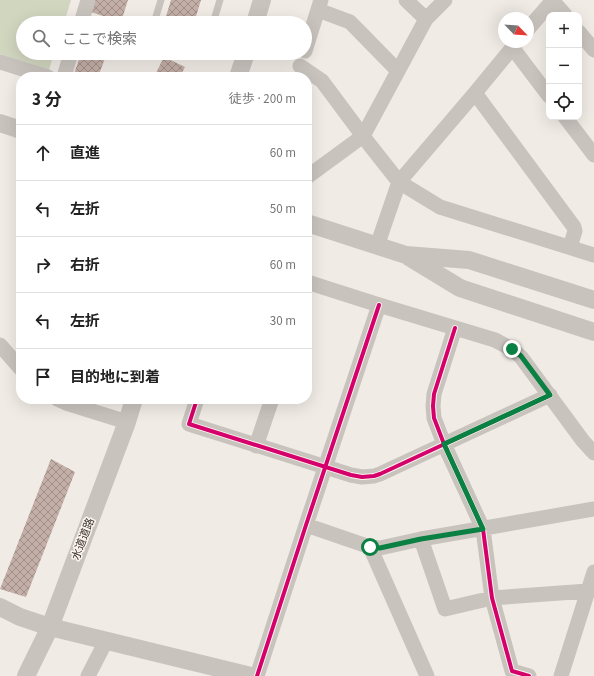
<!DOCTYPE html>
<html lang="ja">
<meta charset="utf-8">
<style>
:root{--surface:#fff;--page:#f2f2f2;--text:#222;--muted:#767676;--line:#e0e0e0}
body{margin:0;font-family:"Source Sans 3","Noto Sans JP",sans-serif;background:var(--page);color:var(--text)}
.controls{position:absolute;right:12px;top:12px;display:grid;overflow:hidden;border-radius:8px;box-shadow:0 4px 16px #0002}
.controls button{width:36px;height:36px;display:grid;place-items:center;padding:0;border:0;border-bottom:1px solid var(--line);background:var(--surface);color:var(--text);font:20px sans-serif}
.compass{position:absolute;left:498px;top:12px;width:36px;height:36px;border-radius:50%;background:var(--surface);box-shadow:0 4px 16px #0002;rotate:115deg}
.stop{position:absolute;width:12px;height:12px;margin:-9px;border:3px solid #0b8043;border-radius:50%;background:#fff}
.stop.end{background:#0b8043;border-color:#fff;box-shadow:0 1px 4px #0008}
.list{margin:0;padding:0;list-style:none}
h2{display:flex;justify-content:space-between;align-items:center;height:52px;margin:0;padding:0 16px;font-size:17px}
h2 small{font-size:13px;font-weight:400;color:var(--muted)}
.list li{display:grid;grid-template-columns:26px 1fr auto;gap:12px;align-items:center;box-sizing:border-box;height:56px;padding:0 16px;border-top:1px solid var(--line)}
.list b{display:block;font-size:15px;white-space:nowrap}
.list em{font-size:13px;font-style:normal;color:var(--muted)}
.icon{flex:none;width:22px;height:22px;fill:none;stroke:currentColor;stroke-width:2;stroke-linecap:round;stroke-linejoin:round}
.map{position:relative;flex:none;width:594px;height:676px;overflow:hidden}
.search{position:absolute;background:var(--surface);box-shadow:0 4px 16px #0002;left:16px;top:16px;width:296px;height:44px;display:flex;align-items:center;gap:10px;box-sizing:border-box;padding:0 14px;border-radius:22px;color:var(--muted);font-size:15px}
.panel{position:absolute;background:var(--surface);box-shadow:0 4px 16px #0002;left:16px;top:72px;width:296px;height:332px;border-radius:16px}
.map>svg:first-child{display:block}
</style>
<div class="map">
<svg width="594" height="676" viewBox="0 0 594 676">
<defs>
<pattern id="building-cross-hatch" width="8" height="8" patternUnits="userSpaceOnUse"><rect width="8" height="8" fill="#c3afa7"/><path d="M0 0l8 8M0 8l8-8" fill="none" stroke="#a08f88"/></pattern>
</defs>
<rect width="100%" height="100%" fill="#f0ebe5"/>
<path fill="#d1d6bf" d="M0,0H71L64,23H23V53H54L49,70L0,54Z"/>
<path fill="url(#building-cross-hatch)" d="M95,0H128L121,22L91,12Z
M171,0H201L194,23H164Z
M81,53H107L98,77H73Z
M164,57L185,67L180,77H154Z
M51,459L75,472L26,597L0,589Z"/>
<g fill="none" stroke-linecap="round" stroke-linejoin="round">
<path stroke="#c9c3be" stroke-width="7" d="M154,23L161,0
M213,23L220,0
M189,53L202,56L203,53"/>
<path stroke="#c9c3be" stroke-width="15" d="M406,0L426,19
M553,1L565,15
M318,10L350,22L398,71
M81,23L88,0
M528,29L553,0
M579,32L594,50
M512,47L549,96
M305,51L321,0
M0,62L48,77
M300,66L322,81L363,136L369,144L399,182L440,207L594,255
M64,77L71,53
M475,93L574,227L575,231L570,247
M565,117L594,155
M307,177L363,136L426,19L445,0
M377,246L399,182L475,93L517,42
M307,282L379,305L495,340L512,349L521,357L583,441L594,453
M455,328L434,394L433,406L434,418L444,444L483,529L492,598L512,671L529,676
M0,345L21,369
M57,399L66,403L127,422
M197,399L189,424L351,475L362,477L374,476L380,474L550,395
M256,446L272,399
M306,525L370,547L380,548L421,539L594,509
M421,539L445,609L492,598L588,591
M370,547L427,676
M88,676L106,641
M257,676L306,525L379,305
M561,676L594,572"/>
<path stroke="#c9c3be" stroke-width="18" d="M255,23L262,0
M238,77L246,53
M0,123L21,130
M307,223L406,255L469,260L594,300
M409,257L460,288L594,332
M0,607L20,617L50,627L251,676
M26,676L50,627L127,422L134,399"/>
<defs>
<path id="cycleway" d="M455,328L434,394L433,406L434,418L444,444L483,529L492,598L512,671L529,676
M197,399L189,424L351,475L362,477L374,476L380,474L550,395
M257,676L306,525L379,305"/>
</defs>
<use href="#cycleway" stroke="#fbf5ee" stroke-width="6"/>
<use href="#cycleway" stroke="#d6006c" stroke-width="4"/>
</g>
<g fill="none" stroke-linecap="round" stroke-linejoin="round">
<path stroke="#0b8043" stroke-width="5" d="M370,547L380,548L421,539L483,529L444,444L550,395L521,356L512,349"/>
</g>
<g text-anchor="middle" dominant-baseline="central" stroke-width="3" stroke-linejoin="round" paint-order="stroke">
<g font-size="11" fill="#3b302b" stroke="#fbf5ee">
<text transform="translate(83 539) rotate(-69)">水道道路</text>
</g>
</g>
</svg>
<div class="controls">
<button>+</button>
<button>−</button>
<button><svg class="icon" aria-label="locate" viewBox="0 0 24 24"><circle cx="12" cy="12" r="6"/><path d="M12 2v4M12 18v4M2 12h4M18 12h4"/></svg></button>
</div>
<svg class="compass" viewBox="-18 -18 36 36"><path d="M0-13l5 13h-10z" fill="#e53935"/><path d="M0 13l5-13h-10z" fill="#767676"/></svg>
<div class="stop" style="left:370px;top:547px"></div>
<div class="stop end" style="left:512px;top:349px"></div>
<div class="search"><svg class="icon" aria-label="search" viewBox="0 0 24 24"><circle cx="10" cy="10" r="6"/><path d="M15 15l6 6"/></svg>ここで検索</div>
<section class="panel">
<h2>3 分<small>徒歩 · 200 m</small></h2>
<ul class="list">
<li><svg class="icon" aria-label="ahead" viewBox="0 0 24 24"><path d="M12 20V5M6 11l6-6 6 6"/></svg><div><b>直進</b></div><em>60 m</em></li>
<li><svg class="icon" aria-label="left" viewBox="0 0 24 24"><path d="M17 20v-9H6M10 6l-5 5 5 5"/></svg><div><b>左折</b></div><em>50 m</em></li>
<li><svg class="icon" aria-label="right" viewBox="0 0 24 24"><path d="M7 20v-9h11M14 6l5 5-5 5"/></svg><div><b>右折</b></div><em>60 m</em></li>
<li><svg class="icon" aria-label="left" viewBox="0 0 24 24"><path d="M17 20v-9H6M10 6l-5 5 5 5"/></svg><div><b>左折</b></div><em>30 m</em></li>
<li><svg class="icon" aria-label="arrive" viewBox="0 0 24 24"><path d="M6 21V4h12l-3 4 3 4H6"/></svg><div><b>目的地に到着</b></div></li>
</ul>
</section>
</div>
